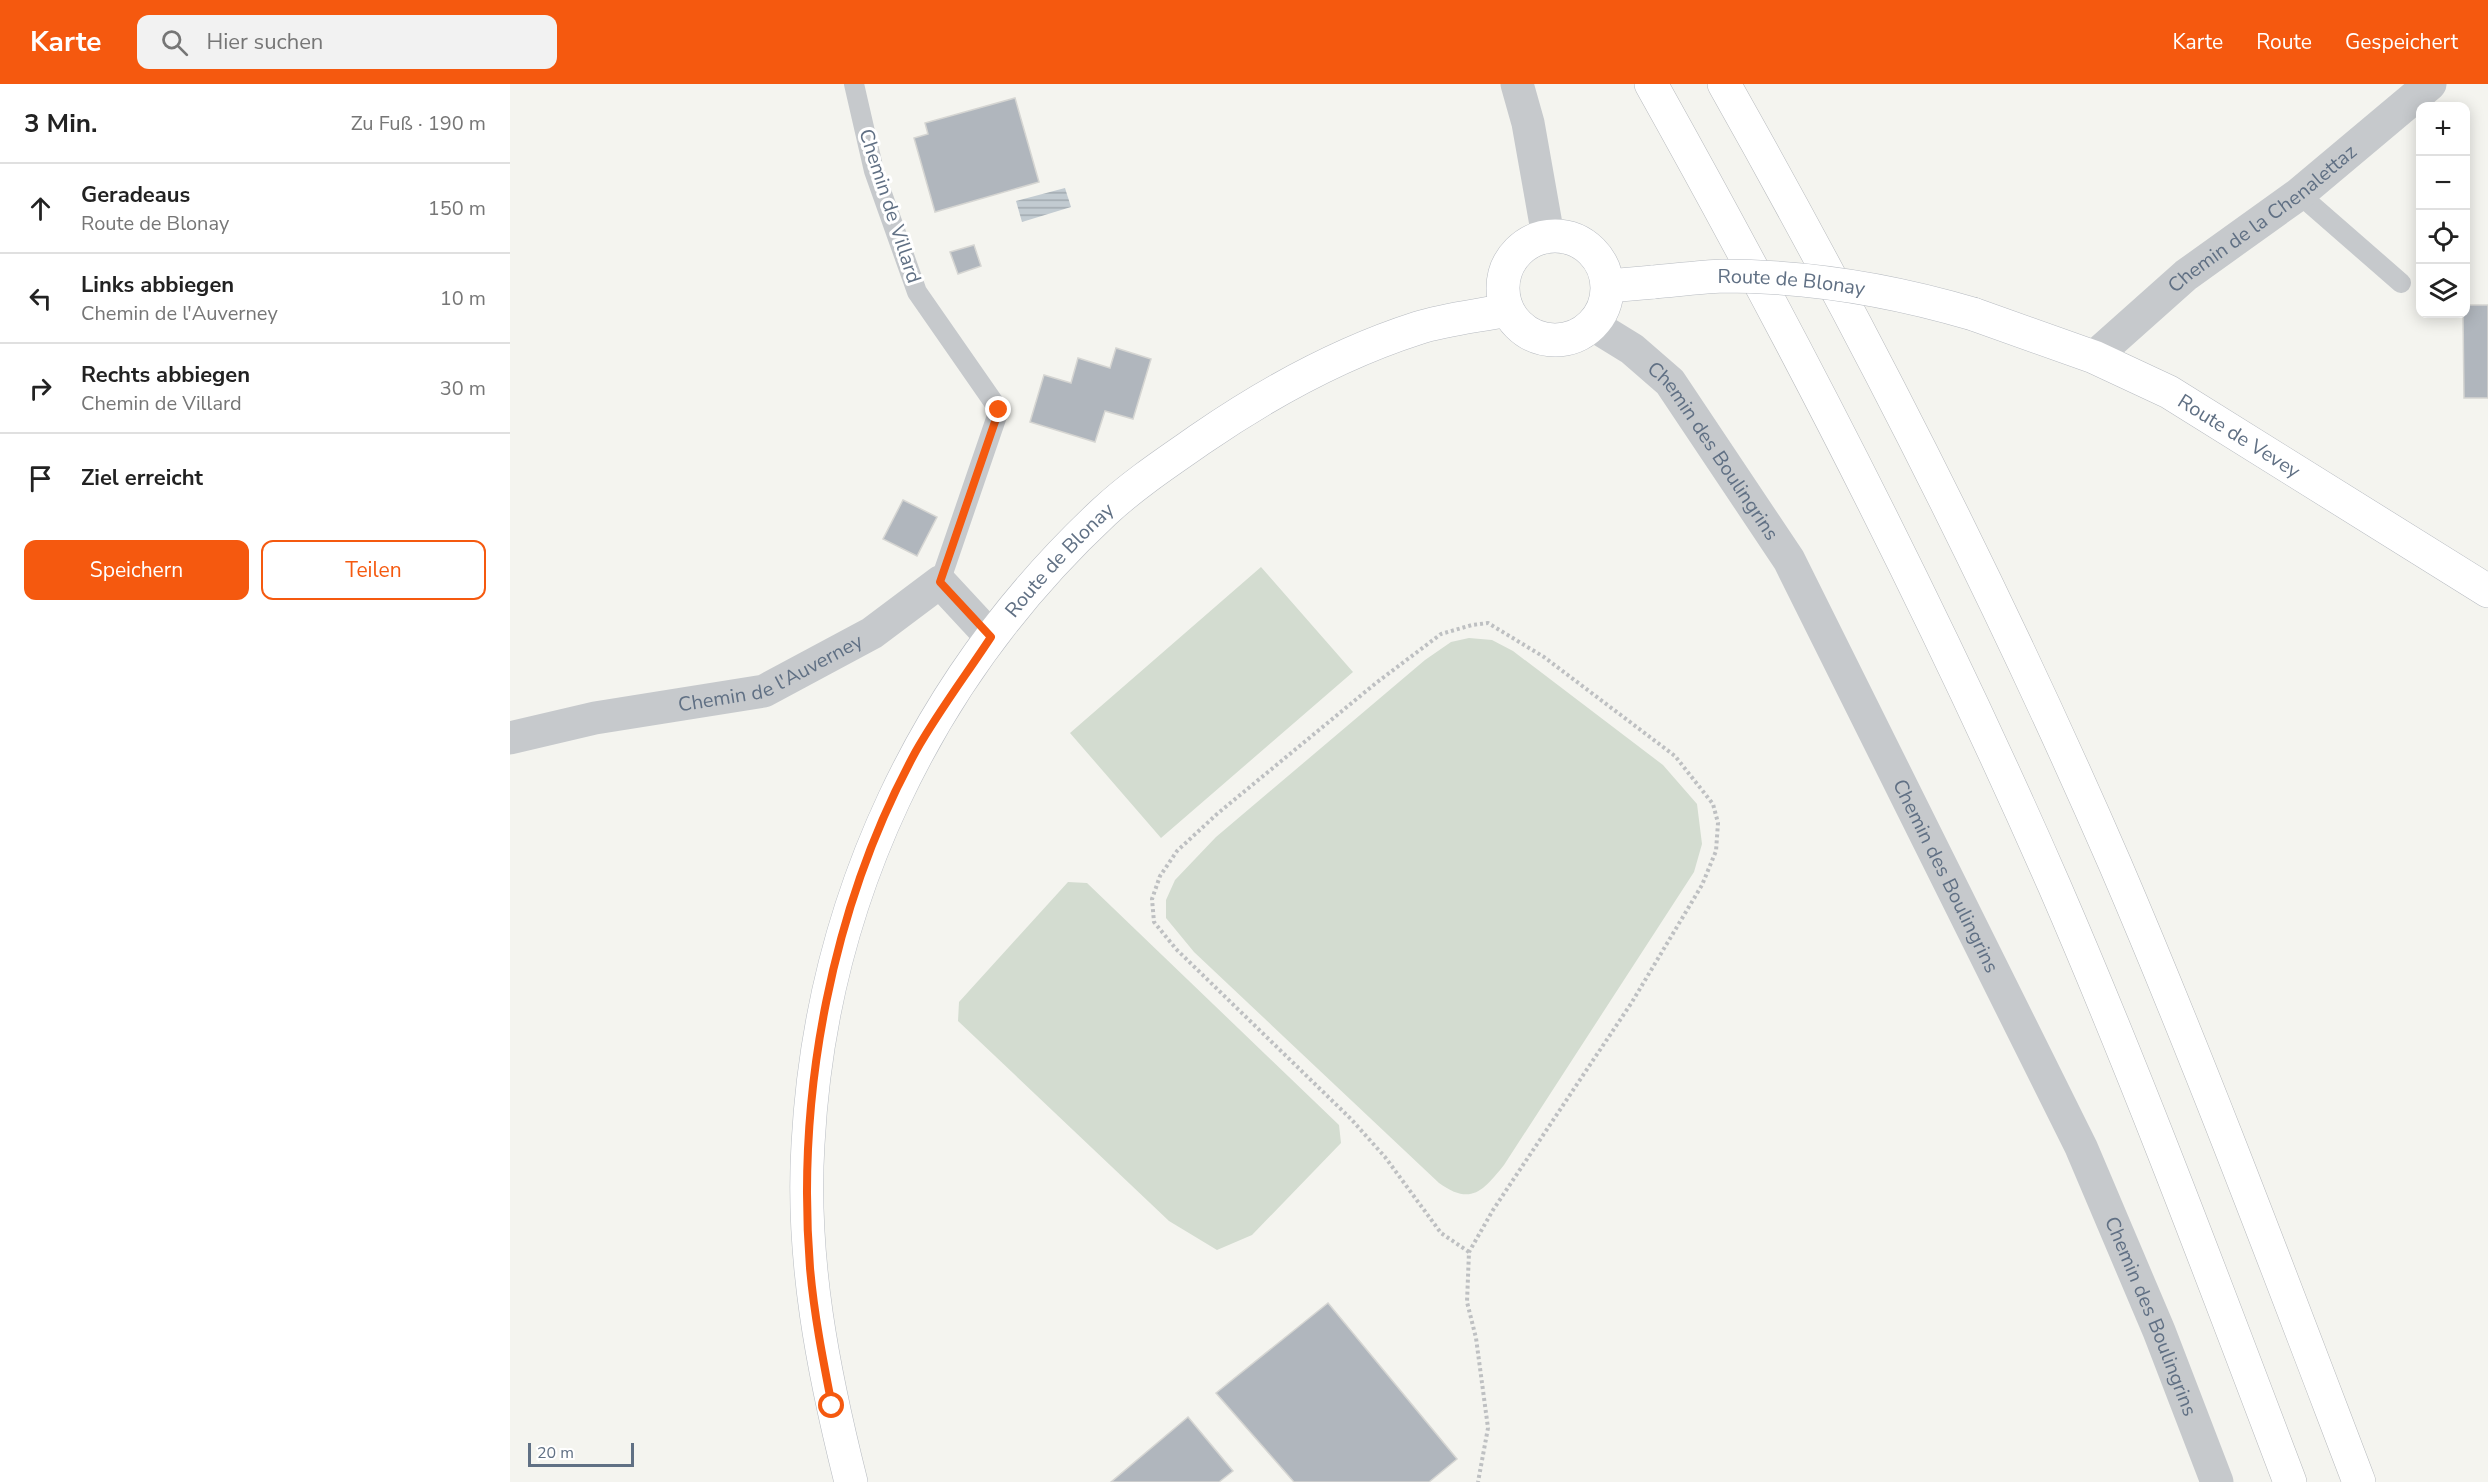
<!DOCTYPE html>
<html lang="de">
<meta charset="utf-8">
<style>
:root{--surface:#fff;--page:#f2f2f2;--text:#222;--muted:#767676;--line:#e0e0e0;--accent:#f5590f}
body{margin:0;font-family:"Nunito Sans",sans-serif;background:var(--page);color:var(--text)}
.controls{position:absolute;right:18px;top:18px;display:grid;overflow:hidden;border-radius:12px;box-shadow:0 3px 15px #0003}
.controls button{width:54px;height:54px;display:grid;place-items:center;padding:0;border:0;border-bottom:2px solid var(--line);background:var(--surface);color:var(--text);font:30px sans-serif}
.scale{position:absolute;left:18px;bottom:15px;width:106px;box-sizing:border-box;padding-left:6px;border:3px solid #607084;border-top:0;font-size:16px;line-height:21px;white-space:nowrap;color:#607084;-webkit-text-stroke:4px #fff;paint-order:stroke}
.stop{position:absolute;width:18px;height:18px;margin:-14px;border:4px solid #f5590f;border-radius:50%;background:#fff}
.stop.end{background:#f5590f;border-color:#fff;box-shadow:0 2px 6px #0008}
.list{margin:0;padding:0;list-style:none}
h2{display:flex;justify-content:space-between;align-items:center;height:78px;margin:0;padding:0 24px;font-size:26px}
h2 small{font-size:20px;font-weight:400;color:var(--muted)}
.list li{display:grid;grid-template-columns:39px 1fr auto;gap:18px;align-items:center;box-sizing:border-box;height:90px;padding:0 24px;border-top:2px solid var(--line)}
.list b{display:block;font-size:22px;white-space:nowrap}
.list p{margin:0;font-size:20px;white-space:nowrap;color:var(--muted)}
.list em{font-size:20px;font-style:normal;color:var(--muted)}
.actions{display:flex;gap:12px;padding:18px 24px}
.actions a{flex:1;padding:14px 0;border:2px solid var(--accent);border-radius:12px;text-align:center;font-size:21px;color:var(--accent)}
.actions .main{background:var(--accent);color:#fff}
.icon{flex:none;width:33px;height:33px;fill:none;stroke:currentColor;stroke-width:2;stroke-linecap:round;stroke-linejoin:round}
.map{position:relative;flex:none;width:1978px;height:1398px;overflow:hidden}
header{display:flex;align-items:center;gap:36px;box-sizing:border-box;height:84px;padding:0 30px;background:var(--accent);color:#fff}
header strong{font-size:28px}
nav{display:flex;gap:33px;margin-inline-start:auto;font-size:21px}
.search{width:420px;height:54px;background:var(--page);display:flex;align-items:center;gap:15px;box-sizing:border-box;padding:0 21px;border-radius:12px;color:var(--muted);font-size:22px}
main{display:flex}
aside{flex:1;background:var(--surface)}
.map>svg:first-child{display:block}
</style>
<header>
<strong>Karte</strong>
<div class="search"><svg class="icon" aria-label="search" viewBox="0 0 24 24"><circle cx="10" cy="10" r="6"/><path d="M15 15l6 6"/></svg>Hier suchen</div>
<nav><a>Karte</a><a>Route</a><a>Gespeichert</a></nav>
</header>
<main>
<aside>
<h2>3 Min.<small>Zu Fuß · 190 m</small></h2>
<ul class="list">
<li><svg class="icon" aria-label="ahead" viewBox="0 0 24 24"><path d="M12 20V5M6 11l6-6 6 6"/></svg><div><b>Geradeaus</b><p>Route de Blonay</p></div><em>150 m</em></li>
<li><svg class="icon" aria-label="left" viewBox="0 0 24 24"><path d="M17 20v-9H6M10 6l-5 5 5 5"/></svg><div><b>Links abbiegen</b><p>Chemin de l'Auverney</p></div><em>10 m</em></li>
<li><svg class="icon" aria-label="right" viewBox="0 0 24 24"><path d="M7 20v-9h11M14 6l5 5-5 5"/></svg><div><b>Rechts abbiegen</b><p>Chemin de Villard</p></div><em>30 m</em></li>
<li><svg class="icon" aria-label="arrive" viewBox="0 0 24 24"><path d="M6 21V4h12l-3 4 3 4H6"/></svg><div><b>Ziel erreicht</b></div></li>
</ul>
<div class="actions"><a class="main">Speichern</a><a>Teilen</a></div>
</aside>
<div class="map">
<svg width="1978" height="1398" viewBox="0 0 1978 1398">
<defs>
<pattern id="water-rules" width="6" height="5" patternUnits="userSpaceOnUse" patternTransform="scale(1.5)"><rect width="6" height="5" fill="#c2cbd1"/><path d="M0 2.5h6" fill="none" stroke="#a1a9af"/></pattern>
</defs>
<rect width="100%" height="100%" fill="#f4f4ef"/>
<path fill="#d3dcd0" d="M751,483L843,588L651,754L560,649Z
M959,554L982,556L1003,567L1153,681L1187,720L1192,760L1184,788L994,1081C973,1107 961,1122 929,1099L684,868L656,834V816L665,796L706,753L915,576L941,558Z
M558,798L577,799L829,1041L831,1059L742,1151L707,1166L659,1137L448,937L449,918Z"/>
<path fill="url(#water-rules)" d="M555,104L561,123L512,138L506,117Z"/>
<path fill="#b0b6bd" stroke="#d5d5d2" stroke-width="1.5" d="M505,14L529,98L425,128L404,54L418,50L415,39Z
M464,161L471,182L448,190L440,168Z
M1956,221H1978V314H1954L1953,230H1956Z
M606,264L641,275L623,335L595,327L585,358L520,338L534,291L561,299L568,274L600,284Z
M393,416L427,433L407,472L373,455Z
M818,1219L947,1375L919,1398H784L706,1309Z
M678,1333L723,1387L709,1398H601Z"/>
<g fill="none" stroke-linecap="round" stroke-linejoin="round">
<defs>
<g id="secondary">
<circle cx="1045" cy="204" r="52"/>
<path d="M1098,202L1144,198"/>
<path id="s4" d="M1463,230L1584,273L1659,308L1978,507"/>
<path id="s5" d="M341,1398C313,1287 291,1175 298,1060C311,817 416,594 594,428C624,400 659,377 692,354C759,308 830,269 908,244C936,235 968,232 997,226"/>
</g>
<path id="highway" d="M1141,0C1287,261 1424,527 1544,801C1629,997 1704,1198 1780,1398
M1214,0C1357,253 1489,513 1605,780C1692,983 1770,1191 1849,1398"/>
</defs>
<use href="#secondary" stroke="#b7bbc1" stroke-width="34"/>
<use href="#highway" stroke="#b7babd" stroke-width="34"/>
<path stroke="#bec0c2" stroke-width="4" stroke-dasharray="3 3" stroke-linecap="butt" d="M959,1168L931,1149L875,1073L841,1035L666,865L644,838L642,815L650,792L667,767L707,730L866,599L931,550L962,541L978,539L1034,573L1165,672L1203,720L1208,739L1206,767L1192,801L1122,918L983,1126L959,1168L957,1218L966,1254L978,1344L968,1398"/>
<path stroke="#c6c9cc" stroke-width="20" d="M344,0L364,87L407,208L489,326L430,498
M1789,110L1891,199"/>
<g stroke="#c6c9cc" stroke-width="33">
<path d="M1007,0L1018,39L1038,152"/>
<path id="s1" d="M1083,241L1122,265L1160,298L1279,476L1571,1063L1649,1247L1707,1398"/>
<path id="s2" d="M1584,273L1676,191L1789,110L1920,0"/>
<path id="s3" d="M0,654L85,634L254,607L362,549L430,498L481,553"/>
</g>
<use href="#secondary" stroke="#fff" stroke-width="33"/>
<use href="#highway" stroke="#fff" stroke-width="33"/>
<defs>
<g id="secondary-bridge">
<path id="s6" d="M1144,198C1167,196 1190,193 1213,192C1298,192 1382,206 1463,230"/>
</g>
</defs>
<use href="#secondary-bridge" stroke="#b7bbc1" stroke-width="34" stroke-linecap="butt"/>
<use href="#secondary-bridge" stroke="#fff" stroke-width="33"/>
</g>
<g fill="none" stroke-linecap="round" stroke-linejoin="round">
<path stroke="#f5590f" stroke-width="8" d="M322,1322C313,1276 304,1230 300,1184C286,1009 322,821 406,667C428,628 456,591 481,553L430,498L489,326"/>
</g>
<g text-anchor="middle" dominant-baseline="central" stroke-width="6" stroke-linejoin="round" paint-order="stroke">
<g font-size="20" fill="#607084" stroke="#fff">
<text transform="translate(380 122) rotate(72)">Chemin de Villard</text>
<text stroke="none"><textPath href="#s2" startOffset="218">Chemin de la Chenalettaz</textPath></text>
<text stroke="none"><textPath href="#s6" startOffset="138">Route de Blonay</textPath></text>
<text stroke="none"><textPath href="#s4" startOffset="294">Route de Vevey</textPath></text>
<text stroke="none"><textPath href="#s1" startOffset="177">Chemin des Boulingrins</textPath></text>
<text stroke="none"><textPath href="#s5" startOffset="992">Route de Blonay</textPath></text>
<text stroke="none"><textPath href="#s3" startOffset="270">Chemin de l'Auverney</textPath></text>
<text stroke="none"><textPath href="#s1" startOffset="663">Chemin des Boulingrins</textPath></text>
<text stroke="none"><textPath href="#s1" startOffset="1149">Chemin des Boulingrins</textPath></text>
</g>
</g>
</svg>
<div class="controls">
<button>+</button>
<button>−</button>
<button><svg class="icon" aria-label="locate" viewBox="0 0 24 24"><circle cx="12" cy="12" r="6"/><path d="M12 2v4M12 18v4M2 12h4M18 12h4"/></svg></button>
<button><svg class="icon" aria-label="layers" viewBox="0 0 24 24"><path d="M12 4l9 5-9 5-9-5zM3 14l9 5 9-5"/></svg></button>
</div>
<div class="scale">20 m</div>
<div class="stop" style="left:322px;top:1322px"></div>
<div class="stop end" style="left:489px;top:326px"></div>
</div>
</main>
